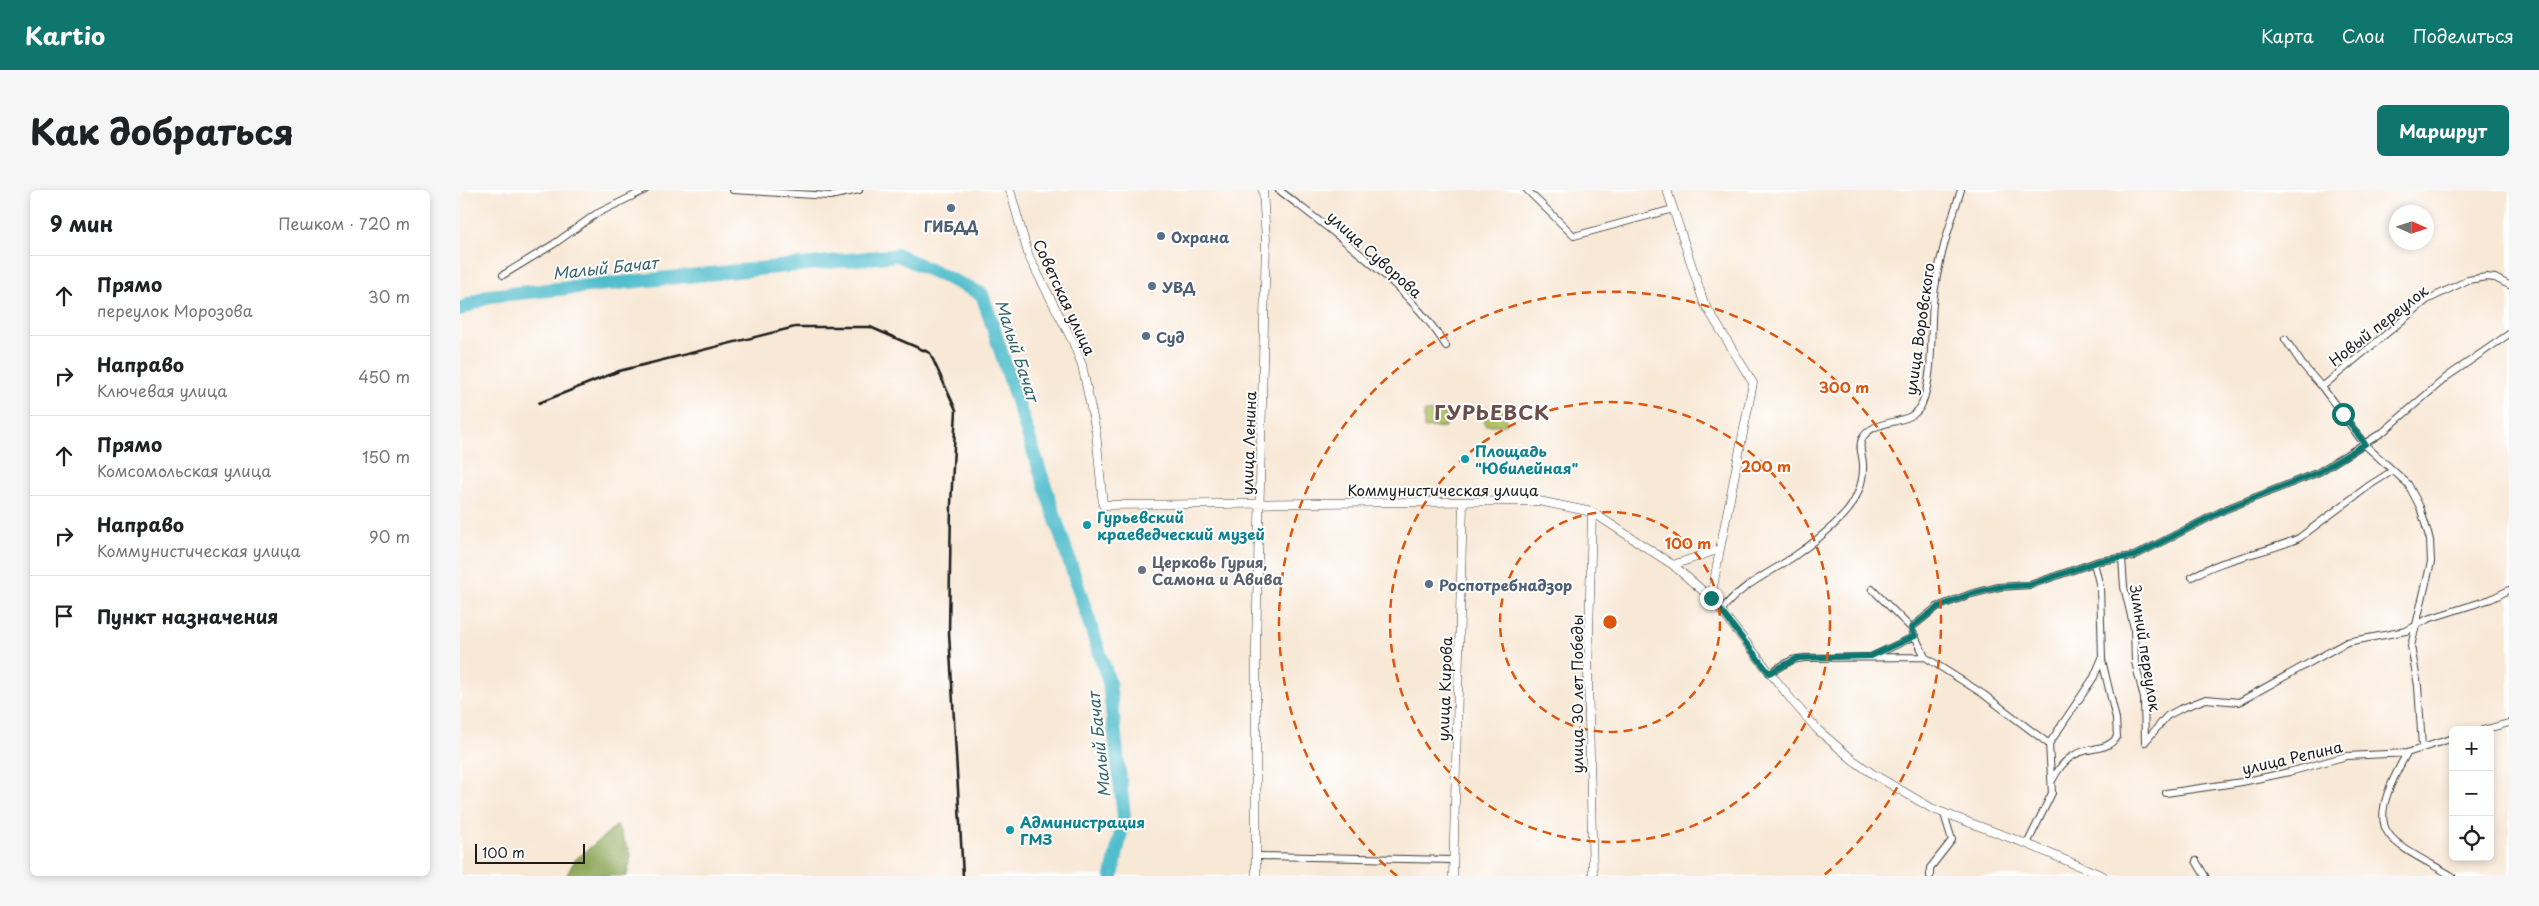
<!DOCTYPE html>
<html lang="ru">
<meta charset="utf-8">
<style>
:root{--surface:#fff;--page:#f6f6f6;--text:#202124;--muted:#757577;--line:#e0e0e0;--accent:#0f766e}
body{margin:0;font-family:"Playpen Sans",sans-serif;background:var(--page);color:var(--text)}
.controls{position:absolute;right:15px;bottom:15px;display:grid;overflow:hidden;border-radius:8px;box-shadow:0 2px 8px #0003}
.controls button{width:45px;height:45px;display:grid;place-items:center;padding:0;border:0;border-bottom:1px solid var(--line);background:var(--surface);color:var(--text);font:25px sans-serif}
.compass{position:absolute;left:1929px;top:15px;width:45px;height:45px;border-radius:50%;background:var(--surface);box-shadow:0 2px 8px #0003;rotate:93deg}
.scale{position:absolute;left:15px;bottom:12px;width:110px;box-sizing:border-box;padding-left:5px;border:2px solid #1c1c1c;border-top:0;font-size:14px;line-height:18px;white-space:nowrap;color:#1c1c1c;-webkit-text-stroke:4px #fff;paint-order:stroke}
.stop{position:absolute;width:15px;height:15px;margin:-11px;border:4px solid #0f766e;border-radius:50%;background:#fff}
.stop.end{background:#0f766e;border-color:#fff;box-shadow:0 1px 5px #0008}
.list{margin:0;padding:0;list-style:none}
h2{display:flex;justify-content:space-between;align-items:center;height:65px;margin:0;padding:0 20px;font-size:21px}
h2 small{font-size:16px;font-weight:400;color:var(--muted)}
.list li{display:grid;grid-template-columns:32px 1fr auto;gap:15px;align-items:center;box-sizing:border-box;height:80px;padding:0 20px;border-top:1px solid var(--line)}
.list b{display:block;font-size:19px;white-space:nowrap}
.list p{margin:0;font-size:16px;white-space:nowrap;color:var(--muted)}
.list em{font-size:16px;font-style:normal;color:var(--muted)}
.icon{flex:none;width:28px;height:28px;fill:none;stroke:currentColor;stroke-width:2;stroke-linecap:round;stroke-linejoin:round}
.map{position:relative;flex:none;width:2049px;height:686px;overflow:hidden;border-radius:8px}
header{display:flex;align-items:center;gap:30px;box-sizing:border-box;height:70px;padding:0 25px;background:var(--accent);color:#fff}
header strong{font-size:24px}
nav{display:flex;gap:28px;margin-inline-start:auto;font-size:18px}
.intro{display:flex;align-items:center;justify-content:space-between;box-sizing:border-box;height:120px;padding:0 30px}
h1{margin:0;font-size:35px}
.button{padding:12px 22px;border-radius:8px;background:var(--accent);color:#fff;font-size:18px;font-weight:700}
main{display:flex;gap:30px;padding:0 30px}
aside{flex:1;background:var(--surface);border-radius:8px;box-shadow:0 2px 8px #0003}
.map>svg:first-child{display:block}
</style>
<header>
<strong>Kartio</strong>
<nav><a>Карта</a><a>Слои</a><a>Поделиться</a></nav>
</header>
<div class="intro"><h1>Как добраться</h1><a class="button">Маршрут</a></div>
<main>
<aside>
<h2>9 мин<small>Пешком · 720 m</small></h2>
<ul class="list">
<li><svg class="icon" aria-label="ahead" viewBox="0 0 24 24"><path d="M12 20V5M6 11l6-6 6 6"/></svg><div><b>Прямо</b><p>переулок Морозова</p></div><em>30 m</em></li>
<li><svg class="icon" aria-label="right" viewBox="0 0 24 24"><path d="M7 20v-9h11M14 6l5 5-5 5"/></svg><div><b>Направо</b><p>Ключевая улица</p></div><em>450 m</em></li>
<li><svg class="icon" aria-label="ahead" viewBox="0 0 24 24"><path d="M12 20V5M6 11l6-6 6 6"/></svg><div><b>Прямо</b><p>Комсомольская улица</p></div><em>150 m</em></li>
<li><svg class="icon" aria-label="right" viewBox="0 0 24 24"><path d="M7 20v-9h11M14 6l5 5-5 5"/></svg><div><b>Направо</b><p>Коммунистическая улица</p></div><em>90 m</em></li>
<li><svg class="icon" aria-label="arrive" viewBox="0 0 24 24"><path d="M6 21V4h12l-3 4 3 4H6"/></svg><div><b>Пункт назначения</b></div></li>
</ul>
</aside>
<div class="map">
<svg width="2049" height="686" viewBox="0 0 2049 686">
<rect width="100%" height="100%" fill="#fff"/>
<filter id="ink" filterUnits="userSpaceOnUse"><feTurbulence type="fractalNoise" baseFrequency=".02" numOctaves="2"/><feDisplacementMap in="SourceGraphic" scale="10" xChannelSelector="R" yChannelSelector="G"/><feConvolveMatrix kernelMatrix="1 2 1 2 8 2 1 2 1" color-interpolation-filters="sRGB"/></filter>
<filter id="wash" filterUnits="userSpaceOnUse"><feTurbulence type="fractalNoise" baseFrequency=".0096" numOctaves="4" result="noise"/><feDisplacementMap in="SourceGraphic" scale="20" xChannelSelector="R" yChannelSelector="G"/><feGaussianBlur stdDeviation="1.12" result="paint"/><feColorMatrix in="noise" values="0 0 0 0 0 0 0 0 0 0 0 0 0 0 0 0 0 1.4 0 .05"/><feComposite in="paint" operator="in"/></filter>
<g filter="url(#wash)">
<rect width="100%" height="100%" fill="#f8e8d6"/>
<path fill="#b1bf61" stroke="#666e3e" d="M1046,219V235H1025L1024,220Z
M986,221V237L964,238V222Z"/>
<path fill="#8ca657" stroke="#54613a" d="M157,635L171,665L167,686H106L115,670Z"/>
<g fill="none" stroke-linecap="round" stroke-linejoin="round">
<path stroke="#51bdcc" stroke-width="14" d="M0,119L29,106L438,65L522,104L649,492L664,627L652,686"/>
</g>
</g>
<g filter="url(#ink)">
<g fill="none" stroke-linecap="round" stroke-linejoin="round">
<defs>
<path id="minor" d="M273,0L370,6L399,0
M819,0C874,43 949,96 986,156
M1067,0L1114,46L1213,19
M43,85L94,54L136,24L185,0
M1825,149L1842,174L1862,197L1905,255L1948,294L1960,317L1970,350L1971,372L1951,456L1958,496L1962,557
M1862,197L1967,110L2008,90L2026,87L2035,88L2049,95
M1662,368L1664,397L1674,438L1675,472L1684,508L1685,552
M1732,387C1765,367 1804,364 1839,348L1910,295L1932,281
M1412,399L1451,438L1465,467
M1261,421C1280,395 1311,383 1336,365C1352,354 1369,340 1383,326C1395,314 1404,293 1403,275C1403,266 1398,257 1402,249C1414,226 1452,238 1462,214C1474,183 1470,146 1473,113C1477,74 1489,37 1501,0
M1451,438L1477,417L1511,404L1539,397L1570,395L1639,371L1674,366L1766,319L1859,282L1923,242L1988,186L2049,144
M1413,466L1455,446
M1309,483L1332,470L1344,468L1465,467L1523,504L1589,554
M2023,540L2049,533
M1685,552L1707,526L1720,519L1746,509L1779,512L1887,452L1946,441L1968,429L2031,409L2049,400
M1947,563C1937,581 1913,622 1928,643C1939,660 1975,675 1992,686
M1592,591C1614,546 1641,569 1657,547L1656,529L1642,470
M1706,603L1782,592L1829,582L1887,566L1947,563L1993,548
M1567,654L1592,603L1589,554L1634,487L1642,468L1640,397L1634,373
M798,666L993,670
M1736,671L1745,686
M1470,686V678L1492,650L1484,624"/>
<path id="tertiary" d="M550,0L569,67L613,152L622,175L636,242L643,315L1079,311L1132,322L1213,375L1251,408L1334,513L1359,541L1393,570L1413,584L1473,619L1567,654L1643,686
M1207,0L1244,113L1293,193L1260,359L1213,375
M1132,322L1128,489L1133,686
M1251,408L1260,359
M796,686V456L806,51L803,0
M993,686L1003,313"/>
</defs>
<use href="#minor" stroke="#3d3b38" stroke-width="8"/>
<use href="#tertiary" stroke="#3d3b38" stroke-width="9"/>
<use href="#minor" stroke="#fff" stroke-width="6"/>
<use href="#tertiary" stroke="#fff" stroke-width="8"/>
<path stroke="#1c1c1c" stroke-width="2.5" d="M79,213L159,181L335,137H410L470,163L496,220L491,314L489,443L503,686"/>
</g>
</g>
<g fill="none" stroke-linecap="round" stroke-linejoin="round" filter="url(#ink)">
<path stroke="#0f766e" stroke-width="6" d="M1251,408L1309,483L1338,468L1411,466L1455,446L1451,438L1478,417L1511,404L1539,397L1570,395L1639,371L1674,366L1766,319L1859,282L1905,254L1883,224"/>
</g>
<g fill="none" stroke="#de560d" stroke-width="2.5" stroke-dasharray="9 6">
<circle cx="1150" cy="432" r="110"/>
<circle cx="1150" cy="432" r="220"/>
<path d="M937 686A331 331 0 1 1 1363 686"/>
</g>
<g fill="#5c6f8a" stroke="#fff" stroke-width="2">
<circle cx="491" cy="18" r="5"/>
<circle cx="701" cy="46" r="5"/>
<circle cx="692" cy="96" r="5"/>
<circle cx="686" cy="146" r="5"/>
<circle cx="969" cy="394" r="5"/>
</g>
<g fill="#0f9aa8" stroke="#fff" stroke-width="2">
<circle cx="1005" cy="269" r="5"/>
<circle cx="627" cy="335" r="5"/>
<circle cx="550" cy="640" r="5"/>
</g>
<circle fill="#6b7280" stroke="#fff" stroke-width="2" cx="682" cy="380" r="5"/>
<g text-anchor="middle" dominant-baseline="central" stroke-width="4" stroke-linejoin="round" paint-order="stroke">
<g font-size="15" font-weight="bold" fill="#4e5e75" stroke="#fff" text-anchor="start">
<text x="491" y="35" text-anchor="middle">ГИБДД</text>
<text x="711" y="46">Охрана</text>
<text x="702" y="96">УВД</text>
<text x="696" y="146">Суд</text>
<text x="979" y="394">Роспотребнадзор</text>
</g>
<g font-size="15" fill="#1c1c1c" stroke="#fff">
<text transform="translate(915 64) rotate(42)">улица Суворова</text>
<text transform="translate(605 107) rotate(65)">Советская улица</text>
<text transform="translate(1918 135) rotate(-38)">Новый переулок</text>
<text transform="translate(1459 139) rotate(-82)">улица Воровского</text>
<text transform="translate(788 253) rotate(-88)">улица Ленина</text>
<text x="983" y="299">Коммунистическая улица</text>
<text transform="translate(1686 458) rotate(81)">Зимний переулок</text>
<text transform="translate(984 499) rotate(-88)">улица Кирова</text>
<text transform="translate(1116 504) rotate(-90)">улица 30 лет Победы</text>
<text transform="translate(1832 567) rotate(-13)">улица Репина</text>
</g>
<g font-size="15" font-weight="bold" fill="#0d838f" stroke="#fff" text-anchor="start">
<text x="1015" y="260">Площадь<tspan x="1015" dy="17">"Юбилейная"</tspan></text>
<text x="637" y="326">Гурьевский<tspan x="637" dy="17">краеведческий музей</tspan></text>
<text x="560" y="631">Администрация<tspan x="560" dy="17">ГМЗ</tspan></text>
</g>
<g font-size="15" font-weight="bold" fill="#5b616d" stroke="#fff" text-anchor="start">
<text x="692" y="371">Церковь Гурия,<tspan x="692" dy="17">Самона и Авива</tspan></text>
</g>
<g font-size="16" font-style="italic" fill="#34646b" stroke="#fff">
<text transform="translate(145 77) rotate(-6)">Малый Бачат</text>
<text transform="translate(558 160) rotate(72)">Малый Бачат</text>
<text transform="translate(638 555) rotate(-96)">Малый Бачат</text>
</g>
<g font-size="20" font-weight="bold" letter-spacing="1" fill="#6a4e4b" stroke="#fff">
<text x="1032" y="222">ГУРЬЕВСК</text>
</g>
</g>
<circle cx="1150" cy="432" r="8" fill="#de560d" stroke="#fff" stroke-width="2.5"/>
<g font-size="15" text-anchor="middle" font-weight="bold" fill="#de560d" stroke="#fff" stroke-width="4" stroke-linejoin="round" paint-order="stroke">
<text x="1384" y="203">300 m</text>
<text x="1306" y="282">200 m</text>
<text x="1228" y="359">100 m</text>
</g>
</svg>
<div class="controls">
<button>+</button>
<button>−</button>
<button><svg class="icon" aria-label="locate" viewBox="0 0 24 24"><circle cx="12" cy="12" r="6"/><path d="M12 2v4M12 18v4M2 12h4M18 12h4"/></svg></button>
</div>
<svg class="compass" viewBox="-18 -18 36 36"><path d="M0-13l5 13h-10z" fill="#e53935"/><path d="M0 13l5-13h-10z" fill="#757577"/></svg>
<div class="scale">100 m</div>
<div class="stop" style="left:1883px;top:224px"></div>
<div class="stop end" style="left:1251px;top:408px"></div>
</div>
</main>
